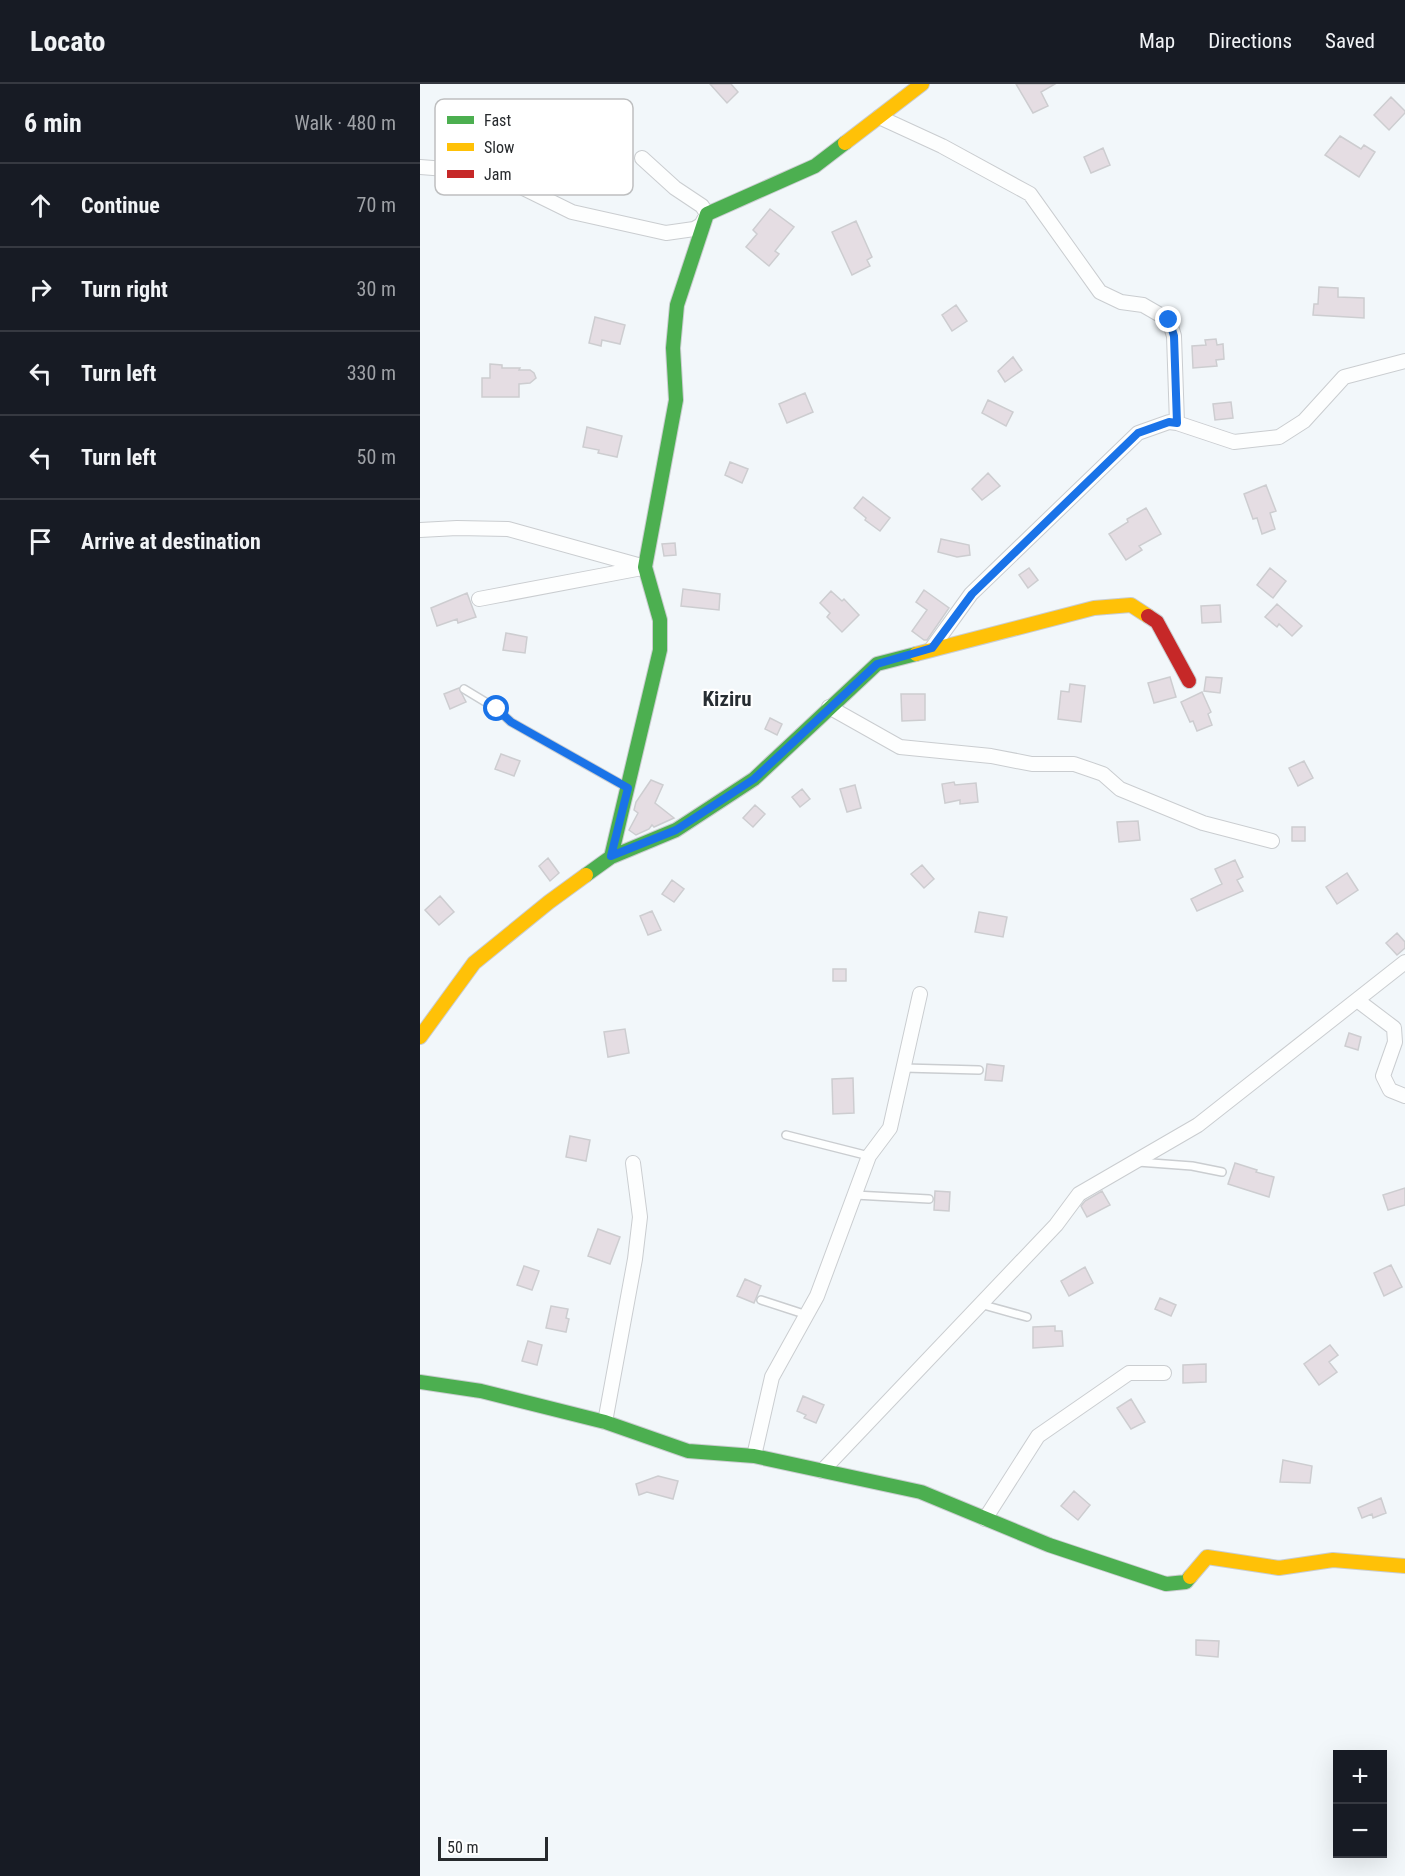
<!DOCTYPE html>
<meta charset="utf-8">
<style>
:root{--surface:#171b24;--page:#242831;--text:#f1f3f6;--muted:#9ea1a6;--line:#363941}
body{margin:0;font-family:"Roboto Condensed",sans-serif;background:var(--page);color:var(--text)}
.controls{position:absolute;right:18px;bottom:18px;display:grid;overflow:hidden;border-radius:0px;box-shadow:0 6px 24px #0002}
.controls button{width:54px;height:54px;display:grid;place-items:center;padding:0;border:0;border-bottom:2px solid var(--line);background:var(--surface);color:var(--text);font:30px sans-serif}
.scale{position:absolute;left:18px;bottom:15px;width:110px;box-sizing:border-box;padding-left:6px;border:3px solid #272a2d;border-top:0;font-size:16px;line-height:21px;white-space:nowrap;color:#272a2d;-webkit-text-stroke:4px #fff;paint-order:stroke}
.stop{position:absolute;width:18px;height:18px;margin:-14px;border:4px solid #1a73e8;border-radius:50%;background:#fff}
.stop.end{background:#1a73e8;border-color:#fff;box-shadow:0 2px 6px #0008}
.list{margin:0;padding:0;list-style:none}
h2{display:flex;justify-content:space-between;align-items:center;height:78px;margin:0;padding:0 24px;font-size:26px}
h2 small{font-size:20px;font-weight:400;color:var(--muted)}
.list li{display:grid;grid-template-columns:39px 1fr auto;gap:18px;align-items:center;box-sizing:border-box;height:84px;padding:0 24px;border-top:2px solid var(--line)}
.list b{display:block;font-size:22px;white-space:nowrap}
.list em{font-size:20px;font-style:normal;color:var(--muted)}
.icon{flex:none;width:33px;height:33px;fill:none;stroke:currentColor;stroke-width:2;stroke-linecap:round;stroke-linejoin:round}
.map{position:relative;flex:none;width:985px;height:1792px;overflow:hidden}
header{display:flex;align-items:center;gap:36px;box-sizing:border-box;height:84px;padding:0 30px;background:var(--surface);border-bottom:2px solid var(--line)}
header strong{font-size:28px}
nav{display:flex;gap:33px;margin-inline-start:auto;font-size:21px}
main{display:flex}
aside{flex:1;background:var(--surface)}
.map>svg:first-child{display:block}
</style>
<header>
<strong>Locato</strong>
<nav><a>Map</a><a>Directions</a><a>Saved</a></nav>
</header>
<main>
<aside>
<h2>6 min<small>Walk · 480 m</small></h2>
<ul class="list">
<li><svg class="icon" aria-label="ahead" viewBox="0 0 24 24"><path d="M12 20V5M6 11l6-6 6 6"/></svg><div><b>Continue</b></div><em>70 m</em></li>
<li><svg class="icon" aria-label="right" viewBox="0 0 24 24"><path d="M7 20v-9h11M14 6l5 5-5 5"/></svg><div><b>Turn right</b></div><em>30 m</em></li>
<li><svg class="icon" aria-label="left" viewBox="0 0 24 24"><path d="M17 20v-9H6M10 6l-5 5 5 5"/></svg><div><b>Turn left</b></div><em>330 m</em></li>
<li><svg class="icon" aria-label="left" viewBox="0 0 24 24"><path d="M17 20v-9H6M10 6l-5 5 5 5"/></svg><div><b>Turn left</b></div><em>50 m</em></li>
<li><svg class="icon" aria-label="arrive" viewBox="0 0 24 24"><path d="M6 21V4h12l-3 4 3 4H6"/></svg><div><b>Arrive at destination</b></div></li>
</ul>
</aside>
<div class="map">
<svg width="985" height="1792" viewBox="0 0 985 1792">
<rect width="100%" height="100%" fill="#f2f7fa"/>
<path fill="#e5dde3" stroke="#cdcdd0" stroke-width="1.5" d="M290,0H311L318,8L307,19Z
M596,0H635L621,8L628,22L613,29Z
M971,13L985,27V29L969,46L954,31Z
M920,52L941,65L944,61L955,68L939,93L905,71Z
M683,64L690,81L671,89L664,73Z
M350,125L374,143L355,167L359,170L349,182L326,163L337,150L333,146Z
M436,137L452,173L447,176L450,182L432,191L412,148Z
M899,203L918,204V213L944,214V234L893,231L894,220H898Z
M536,221L547,237L532,247L522,231Z
M175,233L205,241L200,260L182,256L181,262L169,259Z
M796,255L797,261L803,260L804,275L796,276L797,282L773,284L772,262L786,261L785,256Z
M593,273L602,286L585,298L578,287Z
M70,280L82,281V284H100L99,286H110L114,289L116,294L110,299L99,300V313H62V294H70Z
M385,309L393,328L367,339L359,320Z
M568,316L593,328L586,342L562,329Z
M811,318L813,334L795,336L793,320Z
M167,343L202,352L197,373L178,369L179,366L163,363Z
M310,378L328,385L322,399L305,391Z
M568,389L580,402L562,416L552,405Z
M846,401L856,427L850,429L855,445L842,450L837,434L833,435L824,410Z
M443,413L470,434L460,447L445,436L446,434L434,424Z
M726,424L741,450L719,462L722,466L706,476L689,450L708,438L707,435Z
M521,455L549,461L550,471L537,473L518,468Z
M255,459L256,471L244,472L242,460Z
M609,484L618,496L608,504L599,491Z
M850,484L866,497L853,514L837,501Z
M263,505L300,510L299,526L261,522Z
M504,506L529,524L507,556H504L492,547L507,526L496,518Z
M411,507L422,517L424,515L439,531L422,548L407,533L410,529L400,519Z
M47,509L56,533L38,539L37,535L17,542L11,524Z
M857,520L882,542L872,552L859,540L857,543L845,533Z
M800,521L801,538L782,539L781,522Z
M86,549L107,553L105,569L83,566Z
M750,593L756,613L734,619L728,599Z
M786,593L802,594L800,609L784,607Z
M650,600L665,602L661,638L638,635L641,607L649,608Z
M39,604L46,618L30,625L24,610Z
M782,608L791,628L788,630L792,641L777,647L773,637L770,638L761,618Z
M481,610H505V636L482,637Z
M350,634L362,640L357,651L345,645Z
M81,670L100,677L94,692L75,685Z
M884,677L893,694L878,702L869,684Z
M231,696L243,701L235,719L254,734L234,743L232,741L229,745L216,751L209,746L218,729L214,726L216,718Z
M534,698L535,701L556,699L558,718L540,720V716L525,719L522,700Z
M435,701L441,724L427,728L420,705Z
M382,705L390,715L380,723L372,713Z
M335,721L345,730L333,743L323,734Z
M718,737L720,756L699,758L697,738Z
M872,743H885V757H872Z
M128,774L139,789L130,797L119,782Z
M815,776L823,793L817,796L823,807L777,827L771,815L802,800L795,785Z
M502,781L514,795L504,804L491,790Z
M927,789L938,806L917,820L906,803Z
M252,796L264,805L254,818L242,810Z
M20,812L34,828L19,841L5,826Z
M232,827L241,846L228,851L220,832Z
M559,828L587,833L583,853L555,848Z
M977,849L985,858V864L977,871L966,859Z
M413,885H426V897H413Z
M205,945L209,969L188,973L184,948Z
M929,949L941,953L938,966L925,962Z
M567,980L584,982L582,997L565,996Z
M433,994L434,1029L413,1030L412,995Z
M150,1052L170,1056L166,1077L146,1073Z
M815,1079L837,1086L836,1088L854,1093L849,1113L808,1100Z
M985,1104V1121L968,1126L963,1111Z
M515,1107L530,1108L529,1127L514,1126Z
M682,1107L690,1121L667,1133L661,1122L665,1117Z
M178,1145L200,1153L190,1180L168,1172Z
M971,1181L982,1203L964,1212L954,1189Z
M104,1182L119,1187L112,1206L97,1201Z
M665,1183L673,1199L649,1212L641,1197Z
M325,1195L341,1202L334,1219L317,1212Z
M740,1214L756,1221L751,1232L735,1225Z
M131,1222L148,1225L146,1234L149,1235L146,1248L126,1244Z
M635,1242V1247H642L643,1262L613,1264V1243Z
M108,1257L122,1261L117,1281L102,1277Z
M910,1261L918,1271L909,1278L917,1288L899,1301L884,1280Z
M786,1280V1298L763,1299V1281Z
M383,1312L404,1321L396,1339L384,1334L386,1331L377,1327Z
M711,1315L725,1338L711,1345L697,1324Z
M863,1376L892,1382L890,1399L860,1398Z
M238,1392L258,1397L253,1415L227,1408L219,1411L216,1400Z
M654,1407L670,1421L658,1436L641,1422Z
M961,1414L966,1429L953,1434L952,1430L942,1434L938,1424Z
M776,1556L799,1557L798,1573L776,1571Z"/>
<g fill="none" stroke-linecap="round" stroke-linejoin="round">
<defs>
<path id="lane" d="M44,605L77,625L91,638L206,703
M484,984L559,986
M366,1051L449,1072
M718,1078L772,1082L802,1088
M435,1111L509,1115
M341,1216L387,1231
M560,1220L607,1233"/>
<path id="street" d="M459,33L522,62L610,110L680,208L701,218L723,221L749,236L754,252L757,339
M0,83L64,88L83,94L152,128L246,149L274,145L281,141L287,130L282,122L255,104L222,74
M0,446L37,444L88,445L225,483
M59,515L222,484
M512,564L551,510L718,349L749,338L757,339L814,358L859,353L884,337L924,293L985,277
M409,623L480,663L571,672L612,680H654L683,690L700,705L783,739L852,757
M937,916L974,944L975,958L963,992L970,1006L985,1012
M185,1338L215,1175L220,1133L213,1079
M334,1372L352,1293L397,1212L449,1072L470,1044L500,910
M402,1387L636,1141L659,1110L778,1041L985,878
M565,1435L618,1352L709,1289H744"/>
<path id="fast" d="M191,773L240,566V536L225,483L256,316L253,264L257,221L287,130L395,82L425,59
M166,791L191,773L256,746L334,695L457,580L496,570
M0,1298L61,1307L185,1338L268,1367L334,1372L501,1408L629,1461L746,1500L766,1498L770,1493"/>
<path id="slow" d="M425,59L502,0
M496,570L674,524L711,521L728,532
M0,953L54,879L129,818L166,791
M770,1493L787,1473L859,1484L913,1476L985,1482"/>
<path id="jam" d="M728,532L737,538L769,597"/>
</defs>
<use href="#lane" stroke="#cacdd0" stroke-width="10"/>
<use href="#street" stroke="#cacdd0" stroke-width="16"/>
<use href="#fast" stroke="#cacdd0" stroke-width="16"/>
<use href="#slow" stroke="#cacdd0" stroke-width="16"/>
<use href="#jam" stroke="#cacdd0" stroke-width="16"/>
<use href="#lane" stroke="#fdfefe" stroke-width="7"/>
<use href="#street" stroke="#fdfefe" stroke-width="14"/>
<use href="#fast" stroke="#4caf50" stroke-width="14"/>
<use href="#slow" stroke="#ffc107" stroke-width="14"/>
<use href="#jam" stroke="#c62828" stroke-width="14"/>
</g>
<g fill="none" stroke-linecap="round" stroke-linejoin="round">
<path stroke="#1a73e8" stroke-width="8" d="M77,625L91,638L208,704L191,772L256,746L334,695L457,580L512,564L552,510L718,349L749,338L757,339L754,252L749,236"/>
</g>
<g text-anchor="middle" dominant-baseline="central" stroke-width="4.5" stroke-linejoin="round" paint-order="stroke">
<g font-size="21" font-weight="bold" fill="#282e33" stroke="#fff">
<text x="307" y="615">Kiziru</text>
</g>
</g>
<rect x="15" y="15" width="198" height="96" rx="9" fill="#fff" stroke="#bebfc0" stroke-width="1.5"/>
<rect x="27" y="32" width="27" height="8" fill="#4caf50"/>
<rect x="27" y="59" width="27" height="8" fill="#ffc107"/>
<rect x="27" y="86" width="27" height="8" fill="#c62828"/>
<g font-size="16" fill="#272a2d">
<text x="64" y="42">Fast</text>
<text x="64" y="69">Slow</text>
<text x="64" y="96">Jam</text>
</g>
</svg>
<div class="controls">
<button>+</button>
<button>−</button>
</div>
<div class="scale">50 m</div>
<div class="stop" style="left:77px;top:625px"></div>
<div class="stop end" style="left:749px;top:236px"></div>
</div>
</main>
